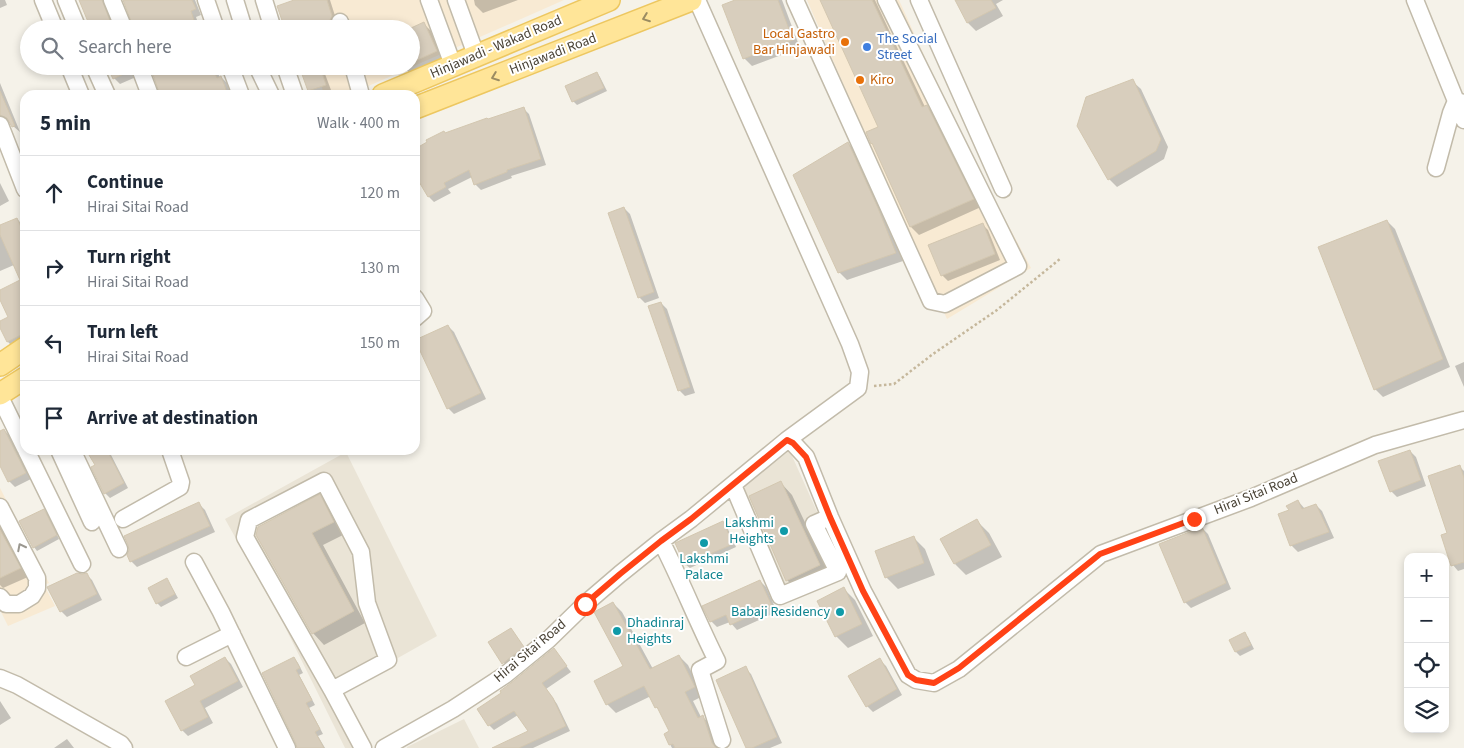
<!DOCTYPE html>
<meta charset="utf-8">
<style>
:root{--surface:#fff;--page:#f6f6f7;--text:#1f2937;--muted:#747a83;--line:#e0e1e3}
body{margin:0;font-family:"Source Sans 3",sans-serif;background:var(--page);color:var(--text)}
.controls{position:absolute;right:15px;bottom:15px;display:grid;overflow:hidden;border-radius:10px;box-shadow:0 2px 8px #0003}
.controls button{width:45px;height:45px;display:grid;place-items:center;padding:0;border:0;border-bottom:1px solid var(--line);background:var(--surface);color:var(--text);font:25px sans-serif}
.stop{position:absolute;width:15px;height:15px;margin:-11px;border:4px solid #ff4216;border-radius:50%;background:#fff}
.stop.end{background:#ff4216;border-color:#fff;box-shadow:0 1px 5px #0008}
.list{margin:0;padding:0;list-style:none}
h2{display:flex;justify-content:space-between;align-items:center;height:65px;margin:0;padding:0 20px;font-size:21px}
h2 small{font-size:16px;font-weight:400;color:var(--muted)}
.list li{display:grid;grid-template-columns:32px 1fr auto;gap:15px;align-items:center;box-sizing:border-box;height:75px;padding:0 20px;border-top:1px solid var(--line)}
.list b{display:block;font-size:19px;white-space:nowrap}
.list p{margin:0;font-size:16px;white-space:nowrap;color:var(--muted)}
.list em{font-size:16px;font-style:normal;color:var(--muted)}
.icon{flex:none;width:28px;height:28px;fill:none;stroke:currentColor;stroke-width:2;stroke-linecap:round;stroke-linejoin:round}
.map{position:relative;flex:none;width:1464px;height:748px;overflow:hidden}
.search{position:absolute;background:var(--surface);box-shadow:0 2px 8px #0003;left:20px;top:20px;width:400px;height:55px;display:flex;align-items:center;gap:12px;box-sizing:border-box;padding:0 18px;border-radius:28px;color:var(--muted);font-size:19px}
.panel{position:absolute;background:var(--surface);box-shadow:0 2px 8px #0003;left:20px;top:90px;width:400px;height:365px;border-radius:15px}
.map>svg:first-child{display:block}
</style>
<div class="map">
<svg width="1464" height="748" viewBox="0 0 1464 748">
<rect width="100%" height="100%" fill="#f5f2e9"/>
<path fill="#eae4d6" d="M788,447L845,574L779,602L732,491Z
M346,452L437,636L341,690L368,740L353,748H345L284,625L225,519Z
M464,719L479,748H407V747Z"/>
<path fill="#f8ead3" d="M296,0H564L348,95H324L316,66H411V29H305Z
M807,0H899L928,64L996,202L1031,268L947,319L881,172Z
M0,488L49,583L44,585L55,606L8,626L0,610Z"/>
<path fill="#0003" d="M0,0H5L7,5L0,8Z
M80,0H110L116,29H93Z
M124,0H195L201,15L196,17L200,29H135Z
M297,0H330L337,22L335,29H286Z
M474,0H518L483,13L475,5Z
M739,0H782L800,48L752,66L744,58Z
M822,0H875L925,107L927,106L935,115L981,207L919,235L911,227L875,146L879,128Z
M957,0H1003L996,4L1003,16L976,31L968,23Z
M424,24L432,32L444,59L411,75L403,66H411V30Z
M109,66H137L136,77L120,84L114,78Z
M151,66H215L220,78L221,77L227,83L231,95H160Z
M300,66H322L331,90L318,95H313L309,91Z
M597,73L600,77L607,91L577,105L573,101Z
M1132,81L1141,89L1168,147L1164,159L1117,187L1109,179Z
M0,83L20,132L13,126L10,121L2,122L0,120Z
M524,109L529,114L546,165L511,176L512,178L481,190L475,184L472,177L448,189L451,193L434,202L429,197L415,173V150L446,135Z
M848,143L856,151L886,218L903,261L847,280L839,272Z
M0,183L9,201L0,206Z
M624,208L630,214L659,298L645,303L639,297Z
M17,219L22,224L25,231V340L13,347L8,342L0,325V323L10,318L0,297V291L22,281L14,265L0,271V227Z
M1387,221L1395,229L1450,367L1383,397L1375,389Z
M982,224L988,230L1000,260L948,281L942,275Z
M661,303L667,309L695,393L685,396L679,390Z
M448,326L454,332L486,399L454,414L448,408Z
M1464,362V387L1455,366Z
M4,430L10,436L31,479L15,487L9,481L0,463V432Z
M87,450H115L110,453L128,488L110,498L105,493L97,466Z
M1410,451L1416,457L1426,486L1397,497L1391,491Z
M1460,467L1464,471V569L1458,571L1453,565L1448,534Z
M781,483L792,495L831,577L799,592L787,580Z
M320,496L331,508L345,534L323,545L365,623L324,645L313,633L257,535Z
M1298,501L1305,509L1316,505L1322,511L1334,538L1298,552L1292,546L1279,515L1290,511Z
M199,504L205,510L215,532L137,567L131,561L130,550Z
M44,511L48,515L59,539L37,551L34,547Z
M977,521L989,533L1002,557L966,575L955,564Z
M0,523L28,577L3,588L0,585Z
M723,523L727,527L736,547L690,568L686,565L677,544Z
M1202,528L1208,534L1231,589L1191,608L1185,602L1160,545Z
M913,537L925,549L935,575L898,589L886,577Z
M86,574L92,580L102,600L67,617L61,611Z
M166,580L170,584L178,598L161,607L157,603Z
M760,581L766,587L777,612L737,630L730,622L717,627L711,621Z
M844,589L855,600L873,636L848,648L836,636L819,601Z
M613,603L622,612L653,669L679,656L688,665L703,696L693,701L701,717H703L712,726L719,748H672L665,734L671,732L661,711L656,707L651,696L616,713L607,704L596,681L625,666Z
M511,629L526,651L507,667L490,642Z
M1244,634L1248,637L1254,649L1240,656L1236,652L1231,640Z
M554,650L571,672L546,689L557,704L570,731L533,748H498L530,732L518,715L494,730L489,725Z
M225,658L231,664L243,687L205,708L213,723L188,736L182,730L167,701L197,685Z
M294,658L298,663L303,673L299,675L315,705L309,708L323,734L318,736L325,748H298Z
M880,660L886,666L902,695L873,712L867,706Z
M745,668L751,674L782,743L770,748H747Z
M0,701L11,718L0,725Z
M67,739L74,748H54Z"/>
<path fill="#d8cebd" stroke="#d3c7b0" d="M79,0H102L113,29H91Z
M123,0H192L196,9L191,11L197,29H134Z
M294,0H327L332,16L330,20V24L316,29H285L277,6Z
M735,0H778L793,40L743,59L722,5Z
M820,0H872L922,107L927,105L974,199L910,227L872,143L871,144L866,132L878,127Z
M955,0H991L996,8L967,23Z
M424,22L437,51L411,63V28Z
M107,66H129L130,71L113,79Z
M150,66H212L217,78L221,76L228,95H160Z
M299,66H320L326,85L308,91Z
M597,72L604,88L572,102L565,86Z
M1133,79L1161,139L1156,151L1108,180L1077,126L1086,97Z
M0,91L15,126L12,127L7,118L0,115Z
M524,107L541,159L507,170V172L474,185L469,170L444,183L446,187L428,197L415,175V149L427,142L426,140L444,131L445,133L487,118L488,119Z
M848,142L878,208L896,253L838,273L793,175Z
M624,207L654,292L638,298L608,213Z
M17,218L25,236V333L7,342L0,328V321L8,317L0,300V290L20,280L0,235V225Z
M1387,220L1443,359L1374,390L1318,247Z
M983,223L995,254L941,276L928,245Z
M661,302L690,387L678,391L648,306Z
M448,325L481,393L447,409L415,340Z
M4,429L26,473L8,482L0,466V431Z
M86,450H107L124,483L104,494L91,467L95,465Z
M1410,450L1421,480L1390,492L1378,461Z
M1460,465L1464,478V562L1451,566L1441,535L1447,533L1428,476Z
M781,481L820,565L786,581L749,496Z
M320,494L334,522L312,533L354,611L312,634L256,535L258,527Z
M1298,500L1302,509L1316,504L1329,532L1290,546L1278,514L1289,510L1286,506Z
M199,502L210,526L130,562L127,555L129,550L128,545L124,536Z
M44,509L57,535L33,548L19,521Z
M977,519L991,545L954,564L940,539Z
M723,521L733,544L685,565L675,543Z
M1202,527L1226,583L1184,603L1159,544Z
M0,530L21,568L0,578Z
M914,536L924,563L885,578L875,551Z
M77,573L82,574L87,573L97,594L60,612L47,587Z
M167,578L175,594L156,604L148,588Z
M760,580L772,606L730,625L726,615L710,622L702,606Z
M844,587L862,624L835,637L817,601Z
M613,602L650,669L679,655L695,687L685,692L698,718L703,715L712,743L716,748H675L673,744L669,745L664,734L669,731L657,707L655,708L644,686L606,705L594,681L623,666L594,612Z
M511,628L524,647L502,664L488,642Z
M1245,632L1251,645L1235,652L1229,640Z
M554,648L567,666L542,683L553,698L566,726L519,748H492L528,731L514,711L488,726L477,709L501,693L500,691L511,683Z
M225,657L238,681L200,701L208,717L181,731L165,701L195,685L190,676Z
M294,657L300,668L296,670L312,700L306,703L320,729L315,732L324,748H297L296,744L262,673Z
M880,658L897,689L866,707L848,676Z
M746,666L777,737L752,748H746L716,680Z"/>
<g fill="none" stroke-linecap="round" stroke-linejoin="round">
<defs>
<path id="minor" d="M43,0L55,29
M66,0L78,29
M112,0L124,29
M206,0L216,29
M235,0L244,29
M264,0L273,29
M429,0L453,65
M456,0L476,55
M697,0L850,344L860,372L858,388L787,440
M795,0L931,301L945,304L1018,266L886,0
M919,0L1003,189
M1415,0L1456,101L1464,103
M340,22L342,29
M69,66L81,95
M94,66L107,95
M139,66L150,95
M230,66L241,95
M257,66L271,95
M285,66L295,95
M353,66L361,95
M1456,101L1464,120
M0,125L25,189
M1436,168L1451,113L1456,101
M415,298L423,311L415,318
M0,397L25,448
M26,450L82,564
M59,450L92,522
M72,450L119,549
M733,485L780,596L838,572L814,524L830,517
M0,507L37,578V588L32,596L19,604H6L0,597
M123,519L180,487L181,482L170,450
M661,541C681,580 697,621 717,661L700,670L722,740
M194,562L221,612L287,748
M186,657L232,634
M0,678L17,685L121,744L124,748
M332,690L388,660L367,603L361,552L324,481L249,520L245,537L332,690L363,748
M384,748L453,709L505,675L548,640L585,604L620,574L661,541L691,519L787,440L793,443L806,457L830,517L863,591L908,675L916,680L934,683L959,669L1101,554L1251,498L1375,445L1464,420"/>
<path id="major" d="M383,95L609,0
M415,108L691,0
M0,365L25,348
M0,394L25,378"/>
</defs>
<use href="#minor" stroke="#c2bbaa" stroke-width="19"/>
<use href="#major" stroke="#edc760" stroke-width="24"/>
<path stroke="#c5b79b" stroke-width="2.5" stroke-dasharray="2.5 2.5" stroke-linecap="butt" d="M874,386L894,384L933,354L997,310L1060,259"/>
<use href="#minor" stroke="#fff" stroke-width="16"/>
<use href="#major" stroke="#ffe598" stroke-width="21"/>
</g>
<defs><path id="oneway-chevron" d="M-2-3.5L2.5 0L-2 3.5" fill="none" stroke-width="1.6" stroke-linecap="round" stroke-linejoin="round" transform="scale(1.25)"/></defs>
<g stroke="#9b8c62">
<use href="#oneway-chevron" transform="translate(646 18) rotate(159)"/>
<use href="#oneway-chevron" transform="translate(495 77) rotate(159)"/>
</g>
<use stroke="#9b9890" href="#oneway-chevron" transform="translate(21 547) rotate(-117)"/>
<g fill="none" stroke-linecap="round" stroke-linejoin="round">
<path stroke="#ff4216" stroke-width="6" d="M585,604L620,574L661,541L691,519L787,440L793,443L806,457L830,517L863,591L908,675L916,680L934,683L959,668L1100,554L1194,519"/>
</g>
<g fill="#e8710a" stroke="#fff" stroke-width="2">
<circle cx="845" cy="42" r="5"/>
<circle cx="860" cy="80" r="5"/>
</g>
<circle fill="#3f7fe0" stroke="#fff" stroke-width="2" cx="867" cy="47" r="5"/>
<g fill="#0f9aa8" stroke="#fff" stroke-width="2">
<circle cx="784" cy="531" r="5"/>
<circle cx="704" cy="543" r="5"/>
<circle cx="840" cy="612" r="5"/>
<circle cx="617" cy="631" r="5"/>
</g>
<g text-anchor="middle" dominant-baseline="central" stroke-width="4" stroke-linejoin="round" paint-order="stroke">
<g font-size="14" fill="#c56008" stroke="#fff" text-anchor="end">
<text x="835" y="34">Local Gastro<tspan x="835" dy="16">Bar Hinjawadi</tspan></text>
<text x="870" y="80" text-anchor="start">Kiro</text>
</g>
<g font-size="14" fill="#366cbe" stroke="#fff" text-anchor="start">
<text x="877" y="39">The Social<tspan x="877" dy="16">Street</tspan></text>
</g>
<g font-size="14" fill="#4a4336" stroke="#fff">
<text transform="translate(496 47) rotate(-23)">Hinjawadi - Wakad Road</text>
<text transform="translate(553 54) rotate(-21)">Hinjawadi Road</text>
<text transform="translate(1256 494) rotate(-22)">Hirai Sitai Road</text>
<text transform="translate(530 651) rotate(-40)">Hirai Sitai Road</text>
</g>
<g font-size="14" fill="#0d838f" stroke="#fff" text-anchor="end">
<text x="774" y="523">Lakshmi<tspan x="774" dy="16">Heights</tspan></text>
<text x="704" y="559" text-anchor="middle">Lakshmi<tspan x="704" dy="16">Palace</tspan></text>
<text x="830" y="612">Babaji Residency</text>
<text x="627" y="623" text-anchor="start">Dhadinraj<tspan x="627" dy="16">Heights</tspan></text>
</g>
</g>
</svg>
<div class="controls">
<button>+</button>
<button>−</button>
<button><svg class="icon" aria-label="locate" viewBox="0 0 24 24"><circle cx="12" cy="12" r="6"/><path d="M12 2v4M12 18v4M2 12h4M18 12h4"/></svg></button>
<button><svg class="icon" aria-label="layers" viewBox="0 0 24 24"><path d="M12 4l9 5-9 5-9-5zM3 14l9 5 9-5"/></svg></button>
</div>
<div class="stop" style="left:585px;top:604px"></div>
<div class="stop end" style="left:1194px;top:519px"></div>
<div class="search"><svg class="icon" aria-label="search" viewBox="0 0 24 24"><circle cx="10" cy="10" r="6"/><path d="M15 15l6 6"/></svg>Search here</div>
<section class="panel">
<h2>5 min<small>Walk · 400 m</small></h2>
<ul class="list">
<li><svg class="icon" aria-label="ahead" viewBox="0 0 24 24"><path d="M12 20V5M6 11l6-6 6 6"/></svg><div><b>Continue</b><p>Hirai Sitai Road</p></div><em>120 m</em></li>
<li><svg class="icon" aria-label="right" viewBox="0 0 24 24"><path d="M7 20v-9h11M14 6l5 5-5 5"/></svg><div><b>Turn right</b><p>Hirai Sitai Road</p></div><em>130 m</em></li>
<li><svg class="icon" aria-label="left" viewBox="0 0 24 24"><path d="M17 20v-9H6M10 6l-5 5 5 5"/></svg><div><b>Turn left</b><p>Hirai Sitai Road</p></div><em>150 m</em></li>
<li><svg class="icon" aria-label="arrive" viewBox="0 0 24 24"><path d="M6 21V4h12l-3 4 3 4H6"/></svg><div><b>Arrive at destination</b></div></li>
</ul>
</section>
</div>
